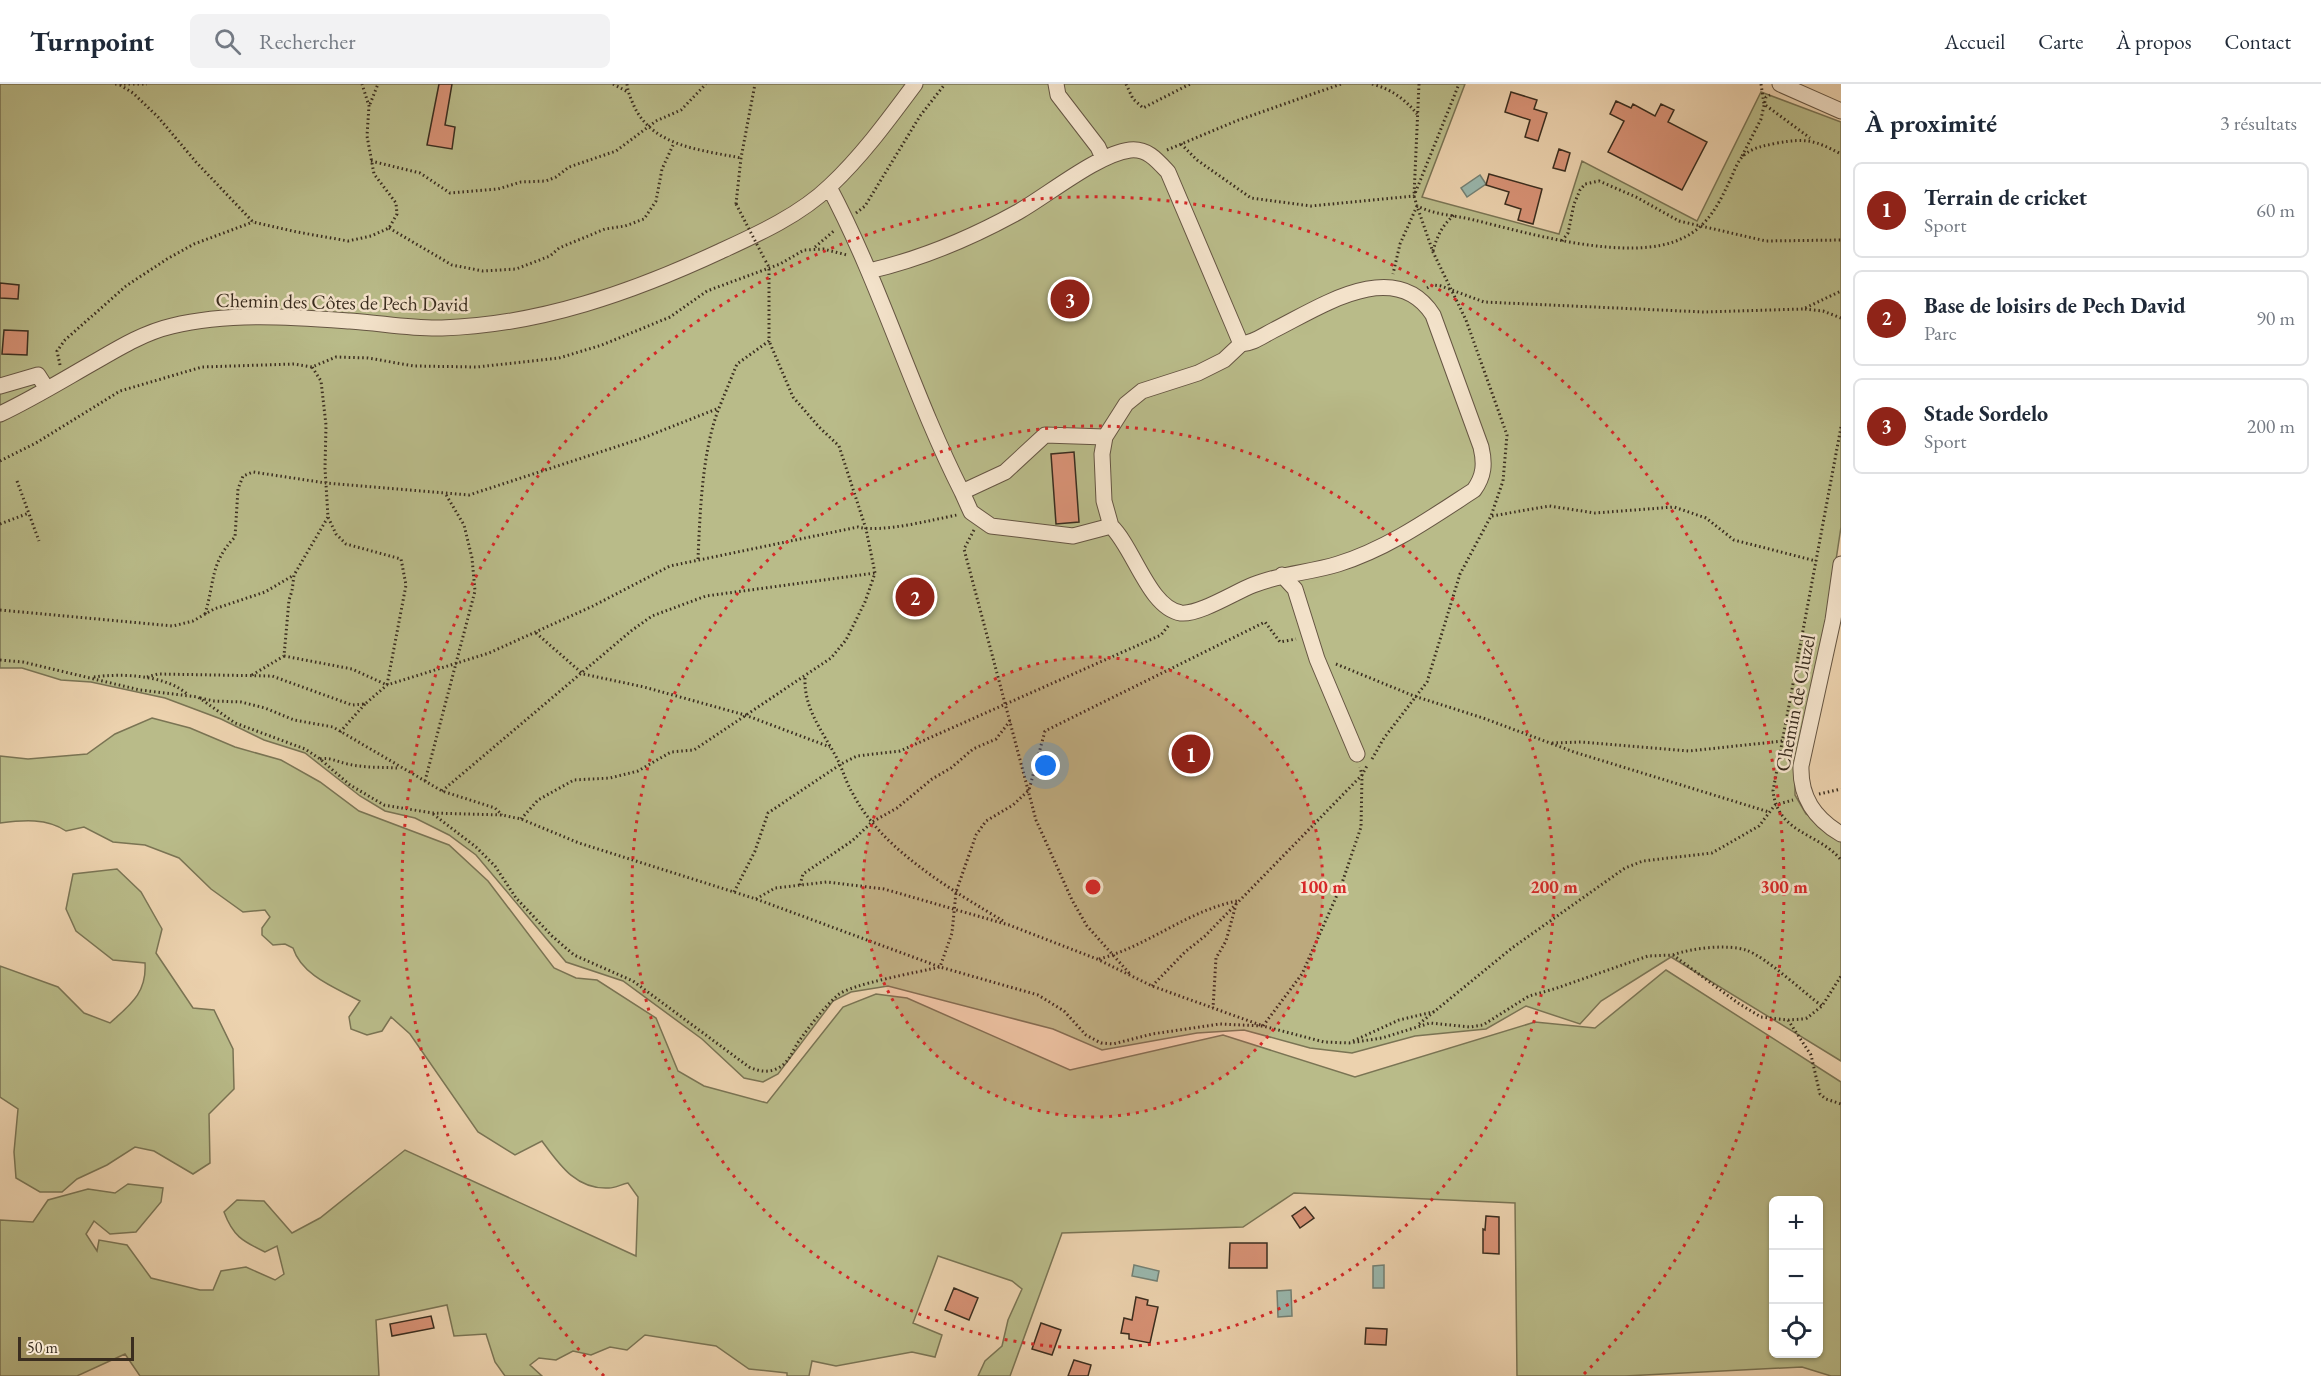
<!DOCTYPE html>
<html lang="fr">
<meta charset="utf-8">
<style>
:root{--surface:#fff;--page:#f2f2f3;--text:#1f2937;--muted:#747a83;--line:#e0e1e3;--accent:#8f2418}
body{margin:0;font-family:"EB Garamond",serif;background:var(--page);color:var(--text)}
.controls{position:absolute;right:18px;bottom:18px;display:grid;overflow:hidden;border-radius:9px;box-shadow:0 2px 4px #0004}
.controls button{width:54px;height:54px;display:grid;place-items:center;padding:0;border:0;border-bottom:2px solid var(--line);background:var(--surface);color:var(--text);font:30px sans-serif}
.scale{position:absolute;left:18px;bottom:15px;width:116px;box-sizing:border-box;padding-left:6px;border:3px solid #3a2d1f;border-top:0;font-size:16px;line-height:21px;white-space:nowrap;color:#3a2d1f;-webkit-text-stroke:4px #f3e2ca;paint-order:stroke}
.you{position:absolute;left:1046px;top:682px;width:21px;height:21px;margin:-15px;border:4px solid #fff;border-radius:50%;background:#1a73e8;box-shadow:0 0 0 9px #1a73e833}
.badge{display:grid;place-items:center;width:39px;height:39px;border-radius:50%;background:var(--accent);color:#fff;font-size:20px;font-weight:700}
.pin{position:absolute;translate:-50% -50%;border:3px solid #fff;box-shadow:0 2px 6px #0006}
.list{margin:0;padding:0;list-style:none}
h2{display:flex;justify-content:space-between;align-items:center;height:78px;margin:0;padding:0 24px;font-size:26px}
h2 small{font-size:20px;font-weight:400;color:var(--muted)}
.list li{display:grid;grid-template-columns:39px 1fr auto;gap:18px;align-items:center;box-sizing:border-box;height:96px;margin:0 12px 12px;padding:0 12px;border:2px solid var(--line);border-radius:9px}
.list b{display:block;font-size:22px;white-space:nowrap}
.list p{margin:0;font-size:20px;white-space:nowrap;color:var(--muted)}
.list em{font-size:20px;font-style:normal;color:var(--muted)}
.icon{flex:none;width:33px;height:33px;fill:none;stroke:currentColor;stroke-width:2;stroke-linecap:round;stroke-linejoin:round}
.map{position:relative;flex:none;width:1841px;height:1292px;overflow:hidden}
header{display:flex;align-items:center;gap:36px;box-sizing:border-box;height:84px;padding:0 30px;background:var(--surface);border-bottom:2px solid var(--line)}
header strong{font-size:28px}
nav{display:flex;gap:33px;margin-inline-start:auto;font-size:21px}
.search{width:420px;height:54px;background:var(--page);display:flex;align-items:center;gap:15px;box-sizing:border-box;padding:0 21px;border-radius:9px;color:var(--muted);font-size:22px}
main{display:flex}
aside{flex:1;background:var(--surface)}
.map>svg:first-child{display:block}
</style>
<header>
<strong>Turnpoint</strong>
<div class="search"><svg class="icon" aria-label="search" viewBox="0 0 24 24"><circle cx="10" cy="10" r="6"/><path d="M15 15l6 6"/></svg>Rechercher</div>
<nav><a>Accueil</a><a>Carte</a><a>À propos</a><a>Contact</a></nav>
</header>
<main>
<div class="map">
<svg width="1841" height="1292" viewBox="0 0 1841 1292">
<rect width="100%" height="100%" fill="#ecd2ae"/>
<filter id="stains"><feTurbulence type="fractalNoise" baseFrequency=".00333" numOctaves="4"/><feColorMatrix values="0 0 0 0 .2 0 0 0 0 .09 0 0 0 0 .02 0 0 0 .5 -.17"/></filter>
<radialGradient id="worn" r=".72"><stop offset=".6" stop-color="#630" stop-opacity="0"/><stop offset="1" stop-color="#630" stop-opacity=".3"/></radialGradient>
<path fill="#b9bb89" stroke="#7a7454" stroke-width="1.5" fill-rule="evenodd" d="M0,0H1465L1422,113L1559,150L1582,77L1697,137L1761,8L1841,38V443L1819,588L1795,686V711L1806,730L1841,751V977L1671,873L1601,917L1580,940L1526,922L1486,945L1415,952L1352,969L1310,964L1244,946L1197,949L1102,966L1053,945L888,902L851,908L833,917L778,990L763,998L744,994L702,955L623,897L566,878L476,771L449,751L415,734L385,727L360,712L305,669L264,656L221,635L165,614L91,598L61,596L22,584H0Z
M152,634L190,644L235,663L281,676L320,698L359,727L449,761L488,797L554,884L576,894L597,896L656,934L678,987L704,1002L767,1019L843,923L876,910L907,914L1070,986L1223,951L1355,993L1535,938L1595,944L1666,886L1841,998V1292H1831L1802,1283L1625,1292H1517L1515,1119L1294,1109L1243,1143L1062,1149L1010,1292H978L985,1277L1002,1262L1008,1236L1022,1205L1012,1197L938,1172L913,1239L942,1251L935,1273L912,1268L836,1282L812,1277L809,1292H787V1289L749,1285L716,1262L645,1251L627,1266L610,1263L591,1271L573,1267L556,1276L539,1274L530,1281L542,1292H505L495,1278L486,1250L454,1252L447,1221L376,1236L379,1292H140L125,1270L77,1292H0V1136L33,1138L48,1116L88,1105L115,1109L128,1100L163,1104L161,1118L136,1148L110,1150L94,1137L86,1150L97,1167L99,1156L127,1161L151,1194L200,1206H213L221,1187L246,1183L275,1196L284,1190L277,1162L265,1168C242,1157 233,1152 224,1128L237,1116L264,1117L292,1149L320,1134L405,1066L636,1172L638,1113L628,1099C622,1100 615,1104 609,1104C576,1106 559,1080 542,1057L515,1071L478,1048L410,950L391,933L382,947L367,951L351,945L349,933L360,917C336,904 302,892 293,864L285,860L273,861L262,851V844L270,833L265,826L243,828L211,805L179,774L145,761L113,758L84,743L66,747C47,734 23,736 0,739V672L28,675L87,670L115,650ZM1818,1116V1270H1774V1116Z
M117,785L141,808L162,845L156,869L193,924L214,926L233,965L234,1005L209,1030L210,1079L193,1090L154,1067L135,1063L107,1081L77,1095L62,1108H40L16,1094L14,1068L18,1025L0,1013V882L58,903L84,929L110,939C130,921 147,909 145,879L113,876L76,847L66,825L73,790Z"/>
<path fill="#99b7ad" stroke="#738074" stroke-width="1.5" d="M1480,91L1486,100L1467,113L1461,104Z
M1134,1181L1159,1187L1157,1197L1132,1192Z
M1384,1181V1204H1373V1182Z
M1291,1206L1292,1232L1278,1233L1277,1207Z"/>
<path fill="#d89276" stroke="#3a2d1f" stroke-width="1.5" d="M439,0H452L445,41L455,43L452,65L427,61Z
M1511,8L1537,16L1534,25L1547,29L1538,57L1525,53L1530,36L1505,28Z
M1616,17L1631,24L1633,20L1655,32L1661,20L1674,26L1668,38L1707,58L1682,106L1608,68L1624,37L1610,30Z
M1559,65L1570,69L1565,87L1553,84Z
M1489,90L1542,105L1533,140L1518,136L1521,125L1505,120L1509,108L1486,101Z
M0,199L19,201L18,215L0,214Z
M4,246L28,247L27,271L2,270Z
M1074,368L1079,438L1056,440L1051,370Z
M1305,1123L1314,1134L1300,1144L1292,1132Z
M1486,1132L1499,1133V1170L1483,1169V1145L1485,1146Z
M1230,1159H1267V1184H1229Z
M954,1204L978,1214L969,1236L945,1226Z
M1136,1213L1148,1216L1147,1221L1158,1223L1150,1259L1129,1255V1250L1121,1249L1124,1234L1132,1236Z
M431,1232L434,1244L392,1252L390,1240Z
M1041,1239L1061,1246L1052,1271L1032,1265Z
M1366,1244L1387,1245L1386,1261L1365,1260Z
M1074,1276L1091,1281L1088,1292H1068Z"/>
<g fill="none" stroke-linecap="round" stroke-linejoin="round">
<defs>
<path id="minor" d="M1056,0L1058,11L1098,63L1103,74
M1780,0L1841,27
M829,103C881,201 912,309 962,408L1005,388L1045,351L1105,353
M869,187C921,175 971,154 1018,128C1048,111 1098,70 1130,66C1147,64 1157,76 1168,88L1233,241L1241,260L1224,276L1198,289L1142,307L1126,320L1105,353L1102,370L1104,417L1111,442L1073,452L991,442L971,428L962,408
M0,302L38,291L47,305
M0,330C34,314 66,294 98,276C122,262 146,248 172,242C229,228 293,233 350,237C381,239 412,245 442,244C540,241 633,208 721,167C758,150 800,131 830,102C862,72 889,35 915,0
M1111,442C1134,464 1149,524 1181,529C1199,531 1235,508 1253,501C1283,489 1309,489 1338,480C1387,465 1431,434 1474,406C1484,392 1485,380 1481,363L1433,231C1395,172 1320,223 1274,246C1262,252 1254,259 1241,260
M1841,480L1833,536L1801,682C1800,713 1814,734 1841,750
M1282,491L1295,505L1317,575L1357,670"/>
</defs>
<use href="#minor" stroke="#665643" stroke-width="17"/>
<path stroke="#3a2d1f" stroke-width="3" stroke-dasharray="1.5 3" stroke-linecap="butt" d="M115,0H147
M613,0L628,8
M627,0C628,9 631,15 634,22C653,63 702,66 741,74
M1126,0L1133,15L1143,24L1190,0
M1372,0C1391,5 1405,15 1417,30
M1419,0L1414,112L1417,122C1435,131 1454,131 1474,136C1528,149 1631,180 1683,154C1710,141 1720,117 1732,92C1735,85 1738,77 1743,72C1753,63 1764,62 1777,59C1807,54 1814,56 1841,70
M1761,0L1764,20L1810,54
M120,1L133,9L158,33L196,78L253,138L297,148L348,157L371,152L389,144L397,130L396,119L374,90L367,52L369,22L362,0
M370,20L378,0
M1181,60L1197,76L1251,114L1311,122L1414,112L1459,0
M1167,66L1236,37L1341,0
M1742,72L1761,35L1766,13L1770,11
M371,77L420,89L450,109L498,105L521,98L546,97L556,93L569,83L616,67L656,37L681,26L706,0
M736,120L741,74L755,0
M856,129L865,122L920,32L945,0
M389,144L452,181L483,187L516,185L550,172L559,164L605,145L625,142L644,135L656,117L662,85L674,59
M1562,157L1568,149L1574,120L1580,106L1585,100L1599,97L1636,113L1679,137L1766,157L1841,156
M815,163L835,146
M1433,167C1437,152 1442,142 1454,131
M1427,204L1433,201L1441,202L1484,218L1704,228L1803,225L1841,207
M1805,225L1823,227L1841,234
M60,281L57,267L65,256L126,202L167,175L194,160L253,138
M1841,343L1773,707C1778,750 1818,748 1841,776
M0,377L36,359L120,307L202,283L294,280L312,283L336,273L368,274L414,282L477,283L559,274L602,261L670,233L707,207L780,180L804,166L823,165L847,171
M17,397L39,457
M1492,432L1549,422L1595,429L1674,423L1706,434L1734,456L1816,477
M0,440L29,429
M974,446L964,465L1036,736L1072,816L1087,842L1130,890
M698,475C700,429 702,367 719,324
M0,526L173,542L193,537L214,525L265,508L294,491
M205,530C215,497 210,479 235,453L238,405L243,392L253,388L326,399L469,411L643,354L719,324L737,280L769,257V183L765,176
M536,549L583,590L644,603L745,631L830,663
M284,572L352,585L387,601L406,501L401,475L346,460L336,450L328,433
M0,576L23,578L140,606L198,613L235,639L305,665L320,675L350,701L384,721L432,729L502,731L521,735L579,759L756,815L940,883L1038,911L1064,927L1086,951L1101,959L1113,960L1152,950L1220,940L1263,942L1324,958L1349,959L1382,954L1430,939L1470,943L1483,941L1529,912L1554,905L1648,872L1673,871L1738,919L1761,933L1788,936L1803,935L1807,934L1822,922L1841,892
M1336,580L1414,612L1483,634L1574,668L1769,728
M252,591L284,572L289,516L292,507L294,491L328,433L325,384L326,341L321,297L312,283
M94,593C122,589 167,591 188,611
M147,593L158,590L272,592L352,621L365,620L387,601L489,569L593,522L670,482L858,443C882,449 931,436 957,431
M805,594C804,623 820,644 834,669C842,682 845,697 853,710C882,766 953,807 1005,838
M200,614L214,617L241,618L265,624L294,636L333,643L442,707L495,724L502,731
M340,648L365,620
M1552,659L1581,658L1689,667L1783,657
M320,675C331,673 337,678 348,680C364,684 381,683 397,684
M1372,675L1384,654L1427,598L1460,490L1491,432L1503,397L1507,351L1466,236L1433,168L1417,122L1400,160L1393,190
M425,697L475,507L472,474L464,441L445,409
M442,707L631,547L652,532L706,512L875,489
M1819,710L1841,705
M433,730L476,763L495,782L516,814L552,852L574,871L633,897L749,983C758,987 767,989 776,985C789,980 792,967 799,957C810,942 823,924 838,911C851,900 919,888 940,883L952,849L956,808L976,751L986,737L1013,721L1029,706L1045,647L1265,538L1280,558L1296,555
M521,735L538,716L574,696L610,694L638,687L671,668L694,666L831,574L846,556L865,518L875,489L866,445L839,362L819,343L793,313L769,257
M800,801L803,790L852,757L872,738L897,724L932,695L951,684L973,665L996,655L1010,637
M734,808L755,767L768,729L841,680L857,672L900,667L1161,551L1169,541
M756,815L775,804L827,798L884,805L1009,841L1097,875L1152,902L1263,942L1302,890L1341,802L1361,743L1362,691L1360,683
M1673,871C1691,864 1727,860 1746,866C1766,873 1803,908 1822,922
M1099,875C1148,862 1187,827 1237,817L1226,857L1216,874L1213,924
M1152,902L1185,868L1205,852L1362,691L1368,680
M1788,936L1811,971L1820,1010L1826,1015L1841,1020
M1419,940L1512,864L1625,784L1643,777L1712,769L1759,742L1775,721L1793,716
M1353,957L1399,936L1437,927"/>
<use href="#minor" stroke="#f3e2ca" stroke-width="15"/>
<path stroke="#3a2d1f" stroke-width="3" stroke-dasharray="1.5 3" stroke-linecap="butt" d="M736,120L765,176"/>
</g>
<circle cx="1093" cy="803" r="230" fill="#d62828" fill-opacity=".12"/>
<g fill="none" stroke="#d62828" stroke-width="3" stroke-dasharray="3 6">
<circle cx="1093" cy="803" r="230"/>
<circle cx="1093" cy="803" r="461"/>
<path d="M604 1292A691 691 0 1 1 1582 1292"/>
</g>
<g text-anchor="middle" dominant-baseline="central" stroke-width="5" stroke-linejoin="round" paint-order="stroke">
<g font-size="20" fill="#3a2d1f" stroke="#f3e2ca">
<text transform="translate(342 218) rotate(1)">Chemin des Côtes de Pech David</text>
<text transform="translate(1795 619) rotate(-79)">Chemin de Cluzel</text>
</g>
</g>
<circle cx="1093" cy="803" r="9" fill="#d62828" stroke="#f3e2ca" stroke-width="3"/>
<g font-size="18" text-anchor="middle" font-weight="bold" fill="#d62828" stroke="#f3e2ca" stroke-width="5" stroke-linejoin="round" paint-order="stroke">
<text x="1323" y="809">100 m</text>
<text x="1554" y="809">200 m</text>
<text x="1784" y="809">300 m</text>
</g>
<rect width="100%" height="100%" filter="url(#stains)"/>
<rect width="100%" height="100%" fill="url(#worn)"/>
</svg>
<div class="controls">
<button>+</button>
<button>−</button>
<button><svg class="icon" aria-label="locate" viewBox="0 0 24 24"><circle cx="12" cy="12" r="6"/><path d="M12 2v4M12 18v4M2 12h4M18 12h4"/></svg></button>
</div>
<div class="scale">50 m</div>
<div class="you"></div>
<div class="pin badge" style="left:1191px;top:670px">1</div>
<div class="pin badge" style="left:915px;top:513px">2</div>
<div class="pin badge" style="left:1070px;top:215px">3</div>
</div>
<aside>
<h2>À proximité<small>3 résultats</small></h2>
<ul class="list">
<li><span class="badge">1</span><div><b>Terrain de cricket</b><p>Sport</p></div><em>60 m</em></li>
<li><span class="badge">2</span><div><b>Base de loisirs de Pech David</b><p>Parc</p></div><em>90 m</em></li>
<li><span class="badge">3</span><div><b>Stade Sordelo</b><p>Sport</p></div><em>200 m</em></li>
</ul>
</aside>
</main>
